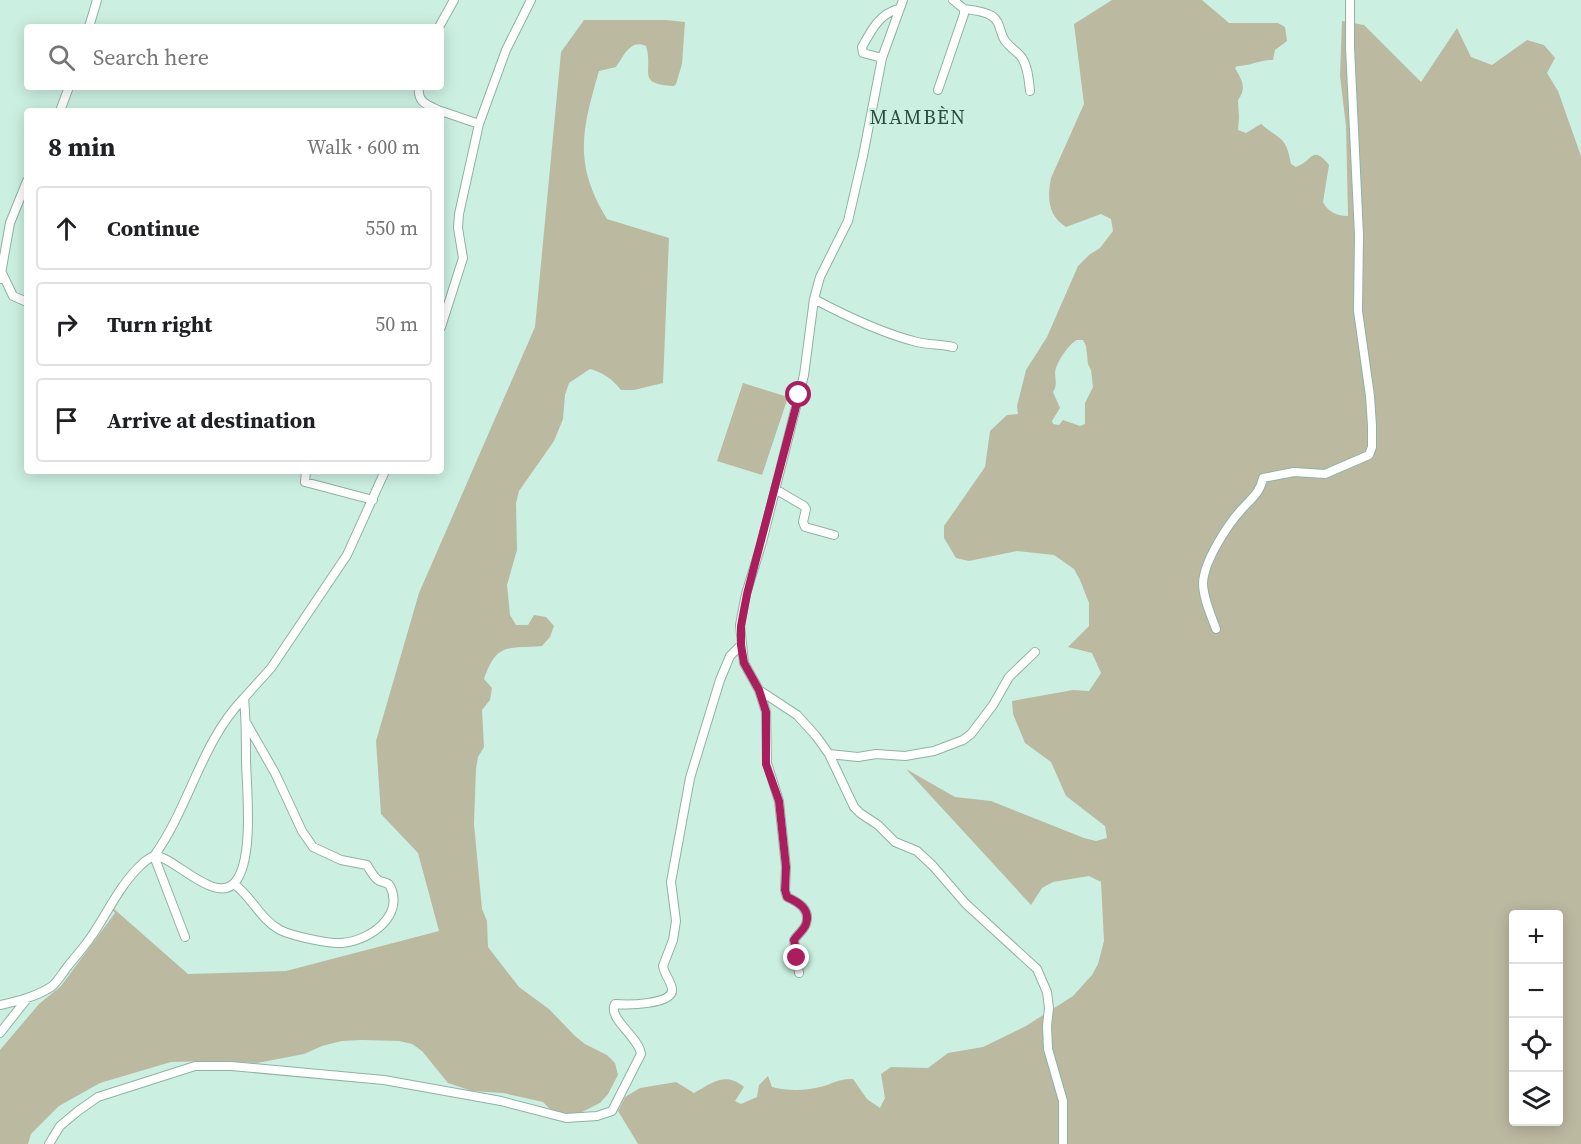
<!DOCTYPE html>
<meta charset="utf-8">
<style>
:root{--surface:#fff;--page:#f6f6f6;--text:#202124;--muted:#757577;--line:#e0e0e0}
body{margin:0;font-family:"Source Serif 4",serif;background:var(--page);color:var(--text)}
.controls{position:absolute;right:18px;bottom:18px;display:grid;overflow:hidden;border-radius:6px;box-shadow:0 3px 15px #0003}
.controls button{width:54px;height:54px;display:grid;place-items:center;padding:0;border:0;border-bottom:2px solid var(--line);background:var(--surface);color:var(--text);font:30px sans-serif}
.stop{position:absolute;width:18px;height:18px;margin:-14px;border:4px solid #aa1e5e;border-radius:50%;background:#fff}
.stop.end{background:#aa1e5e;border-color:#fff;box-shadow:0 2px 6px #0008}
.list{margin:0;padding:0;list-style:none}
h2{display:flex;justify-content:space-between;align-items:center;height:78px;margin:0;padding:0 24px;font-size:26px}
h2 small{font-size:20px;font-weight:400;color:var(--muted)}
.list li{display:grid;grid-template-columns:39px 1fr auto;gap:18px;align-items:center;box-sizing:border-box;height:84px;margin:0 12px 12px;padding:0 12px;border:2px solid var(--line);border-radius:6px}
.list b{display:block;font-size:22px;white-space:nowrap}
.list em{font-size:20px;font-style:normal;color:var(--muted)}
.icon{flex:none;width:33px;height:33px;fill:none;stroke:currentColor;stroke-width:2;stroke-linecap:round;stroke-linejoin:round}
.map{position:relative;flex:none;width:1581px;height:1144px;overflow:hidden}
.search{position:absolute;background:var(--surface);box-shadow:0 3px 15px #0003;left:24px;top:24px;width:420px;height:66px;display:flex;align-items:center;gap:15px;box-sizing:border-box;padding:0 21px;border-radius:6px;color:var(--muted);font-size:22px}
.panel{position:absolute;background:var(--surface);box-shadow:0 3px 15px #0003;left:24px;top:108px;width:420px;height:366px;border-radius:6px}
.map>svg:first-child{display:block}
</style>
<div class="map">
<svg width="1581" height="1144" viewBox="0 0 1581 1144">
<rect width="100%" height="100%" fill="#cbf0e2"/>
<path fill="#bcb9a1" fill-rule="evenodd" d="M1112,0H1202L1229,23H1278L1285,27L1287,41L1275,50L1273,60C1260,60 1250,66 1237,66L1235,68C1242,80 1247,88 1238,100L1239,118L1238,130L1246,133L1261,124C1281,141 1286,136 1291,164L1296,167C1313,161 1312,144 1329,165L1323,202C1328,212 1337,216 1348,216L1346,126L1340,76L1342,21L1364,25L1421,82L1457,28L1471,57L1492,65L1527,40L1544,45L1555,58L1547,73L1558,91L1581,156V1144H638L618,1111L625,1097L640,1088L676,1082L694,1093C712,1083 725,1071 744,1087L735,1101L741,1104L757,1097L759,1085L768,1076L772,1087C786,1091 805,1091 820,1087C832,1084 840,1078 853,1079L867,1099L880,1108L885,1098L881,1074L891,1067L928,1068L948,1053L983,1047L1026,1026L1073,996L1092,975L1098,964L1104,941L1101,882L1089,876L1053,882L1042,888L1031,905L906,769L955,797L991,801L1084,838L1096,841L1107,838L1105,826L1066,796L1051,762L1025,743L1013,714L1012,701L1073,690L1089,691L1101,673L1092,653L1068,647L1089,626V603L1080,580L1074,569L1054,555L1017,551L969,561L956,558L944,538V526L985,467L990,431L1007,415L1018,414L1017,406L1026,370L1047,337L1078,266L1089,255L1100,248L1113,231L1111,219L1101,214L1066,227C1048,216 1047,198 1051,178L1084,104L1074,24ZM1077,340H1083L1086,346L1088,364L1091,370L1093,387L1085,403V424L1080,426L1063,420L1059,425L1053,424L1052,421L1060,408L1053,392C1059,383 1053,376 1056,368C1059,359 1069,344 1077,340ZM1514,914H1558V1122H1514Z
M584,20H666L685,22L682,64L676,84L674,86C635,84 654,72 646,46C630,39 624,56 616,67L599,71C582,130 573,163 607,219L669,238L663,383L634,390H621C612,379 604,373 590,369L569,383L565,395L563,419L554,441L519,491L516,503L517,550L507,585L510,615L516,625H528L534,615L546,617L554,626L550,637L542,646C507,649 497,642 484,679L492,688L490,700L482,710L484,747L478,757L476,769L474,824L482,909L487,921L488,947L519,987L549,1009L575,1036L585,1044L607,1055L615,1063L618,1075L608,1094L600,1103L580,1113L561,1114L550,1109L543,1102L503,1093L472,1091L448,1083L422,1051L412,1044L399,1041L362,1040L342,1041L322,1046L304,1054L257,1063L212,1061L171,1062L100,1083L59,1106L31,1134L28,1144H0V1050L39,1004L61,986L115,913L105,901L188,974L286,971L439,931L418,853L381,814L376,741L419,593L535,327L561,52Z
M743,383L788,397L762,475L717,461Z"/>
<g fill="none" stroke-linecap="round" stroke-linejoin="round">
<defs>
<path id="minor" d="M903,0L882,58L863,156L848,221L820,277L814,299L804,375L762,542L746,594L740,625L744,663L759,690L797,715L816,736L829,754L854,807L860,813L878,825L895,842L917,851L933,866L966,904L1037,969L1047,992L1049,1008L1047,1026L1048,1049L1063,1101V1144
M964,9C973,10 984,11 992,16C1000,22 999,28 1003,37C1006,46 1017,50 1022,58C1028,67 1029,81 1030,91
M89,27L97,0
M439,27L454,0
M882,58L863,53L862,47C871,31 879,14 898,9
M419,87C417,103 428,105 440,111
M938,90L964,14V9L953,0
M60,111L69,87
M441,111L479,124
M2,273L13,296L27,302
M0,279L10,223L27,181
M814,299C846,316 881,333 917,342C929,345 941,344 953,347
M441,327L463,258L458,228L459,214L479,124L506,50L531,0
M306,471L305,482L373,500
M775,489L804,506L806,509L803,522L805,527L834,535
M1216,629C1211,615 1203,598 1203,583C1204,561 1228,524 1242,509C1252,498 1260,493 1263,478L1294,472L1325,474L1369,455L1372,447V426L1370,396L1358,311L1359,235L1350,47V0
M759,690L766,712L767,763L779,801L786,867L785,890L787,897C798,902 811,909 806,924C804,930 797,935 794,940L799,973
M829,754L858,757L876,754L905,756L934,751L963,740L971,734L993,705L1009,677L1035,652
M234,884C252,897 260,919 280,930C292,936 329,944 342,943C369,941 405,916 390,886C387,881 382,883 378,880C373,876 370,870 367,865L341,860L313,847L302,831L275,773L247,724
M185,937L154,856C190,806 201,742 244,698
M0,1005C18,1001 35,997 51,987C58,982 63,972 68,966C76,956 84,947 91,937C107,914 119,886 140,866C144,862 149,857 155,856C173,855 220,911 238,878C253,853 247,791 246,761C246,740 246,719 244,698L271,668L347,555L385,471
M0,1033L26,1000
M49,1144L60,1126L78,1111L98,1097L195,1066H231L384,1080L501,1101L566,1118L597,1116L612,1111L641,1054C639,1037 607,1018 615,1004C626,1005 674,1005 672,989C671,981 664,974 663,966L673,940L676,921L671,882L690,778L720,680L730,656L741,645"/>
</defs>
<use href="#minor" stroke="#8fb2a5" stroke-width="10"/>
<use href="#minor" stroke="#fff" stroke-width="8"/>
</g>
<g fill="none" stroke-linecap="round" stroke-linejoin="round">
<path stroke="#aa1e5e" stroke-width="8" d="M797,958L794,940C797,935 804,930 806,924C811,909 798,902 787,897L785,890L786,867L779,801L766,764V712L759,690L744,663L741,645V626L747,594L799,395"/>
</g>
<g text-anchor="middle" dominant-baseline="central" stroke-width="4.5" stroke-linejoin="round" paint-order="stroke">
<g font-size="20" letter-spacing="1.5" fill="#2d4d42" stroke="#cbf0e2">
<text x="918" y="117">MAMBÈN</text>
</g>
</g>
</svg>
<div class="controls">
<button>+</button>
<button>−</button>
<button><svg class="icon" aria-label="locate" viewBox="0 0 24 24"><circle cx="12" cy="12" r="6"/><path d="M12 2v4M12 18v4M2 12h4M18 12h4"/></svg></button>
<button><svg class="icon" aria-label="layers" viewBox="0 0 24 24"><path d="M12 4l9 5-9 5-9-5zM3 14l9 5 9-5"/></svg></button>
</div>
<div class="stop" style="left:799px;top:395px"></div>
<div class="stop end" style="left:797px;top:958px"></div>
<div class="search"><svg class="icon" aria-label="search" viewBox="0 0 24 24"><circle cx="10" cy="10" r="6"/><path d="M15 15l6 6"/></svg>Search here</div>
<section class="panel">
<h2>8 min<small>Walk · 600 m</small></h2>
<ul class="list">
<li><svg class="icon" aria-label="ahead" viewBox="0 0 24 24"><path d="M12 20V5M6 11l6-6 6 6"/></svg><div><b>Continue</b></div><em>550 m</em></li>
<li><svg class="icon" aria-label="right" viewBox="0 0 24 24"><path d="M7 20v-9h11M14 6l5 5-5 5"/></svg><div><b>Turn right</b></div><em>50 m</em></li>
<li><svg class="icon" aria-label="arrive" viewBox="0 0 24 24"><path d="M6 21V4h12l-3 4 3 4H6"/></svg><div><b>Arrive at destination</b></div></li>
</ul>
</section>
</div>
